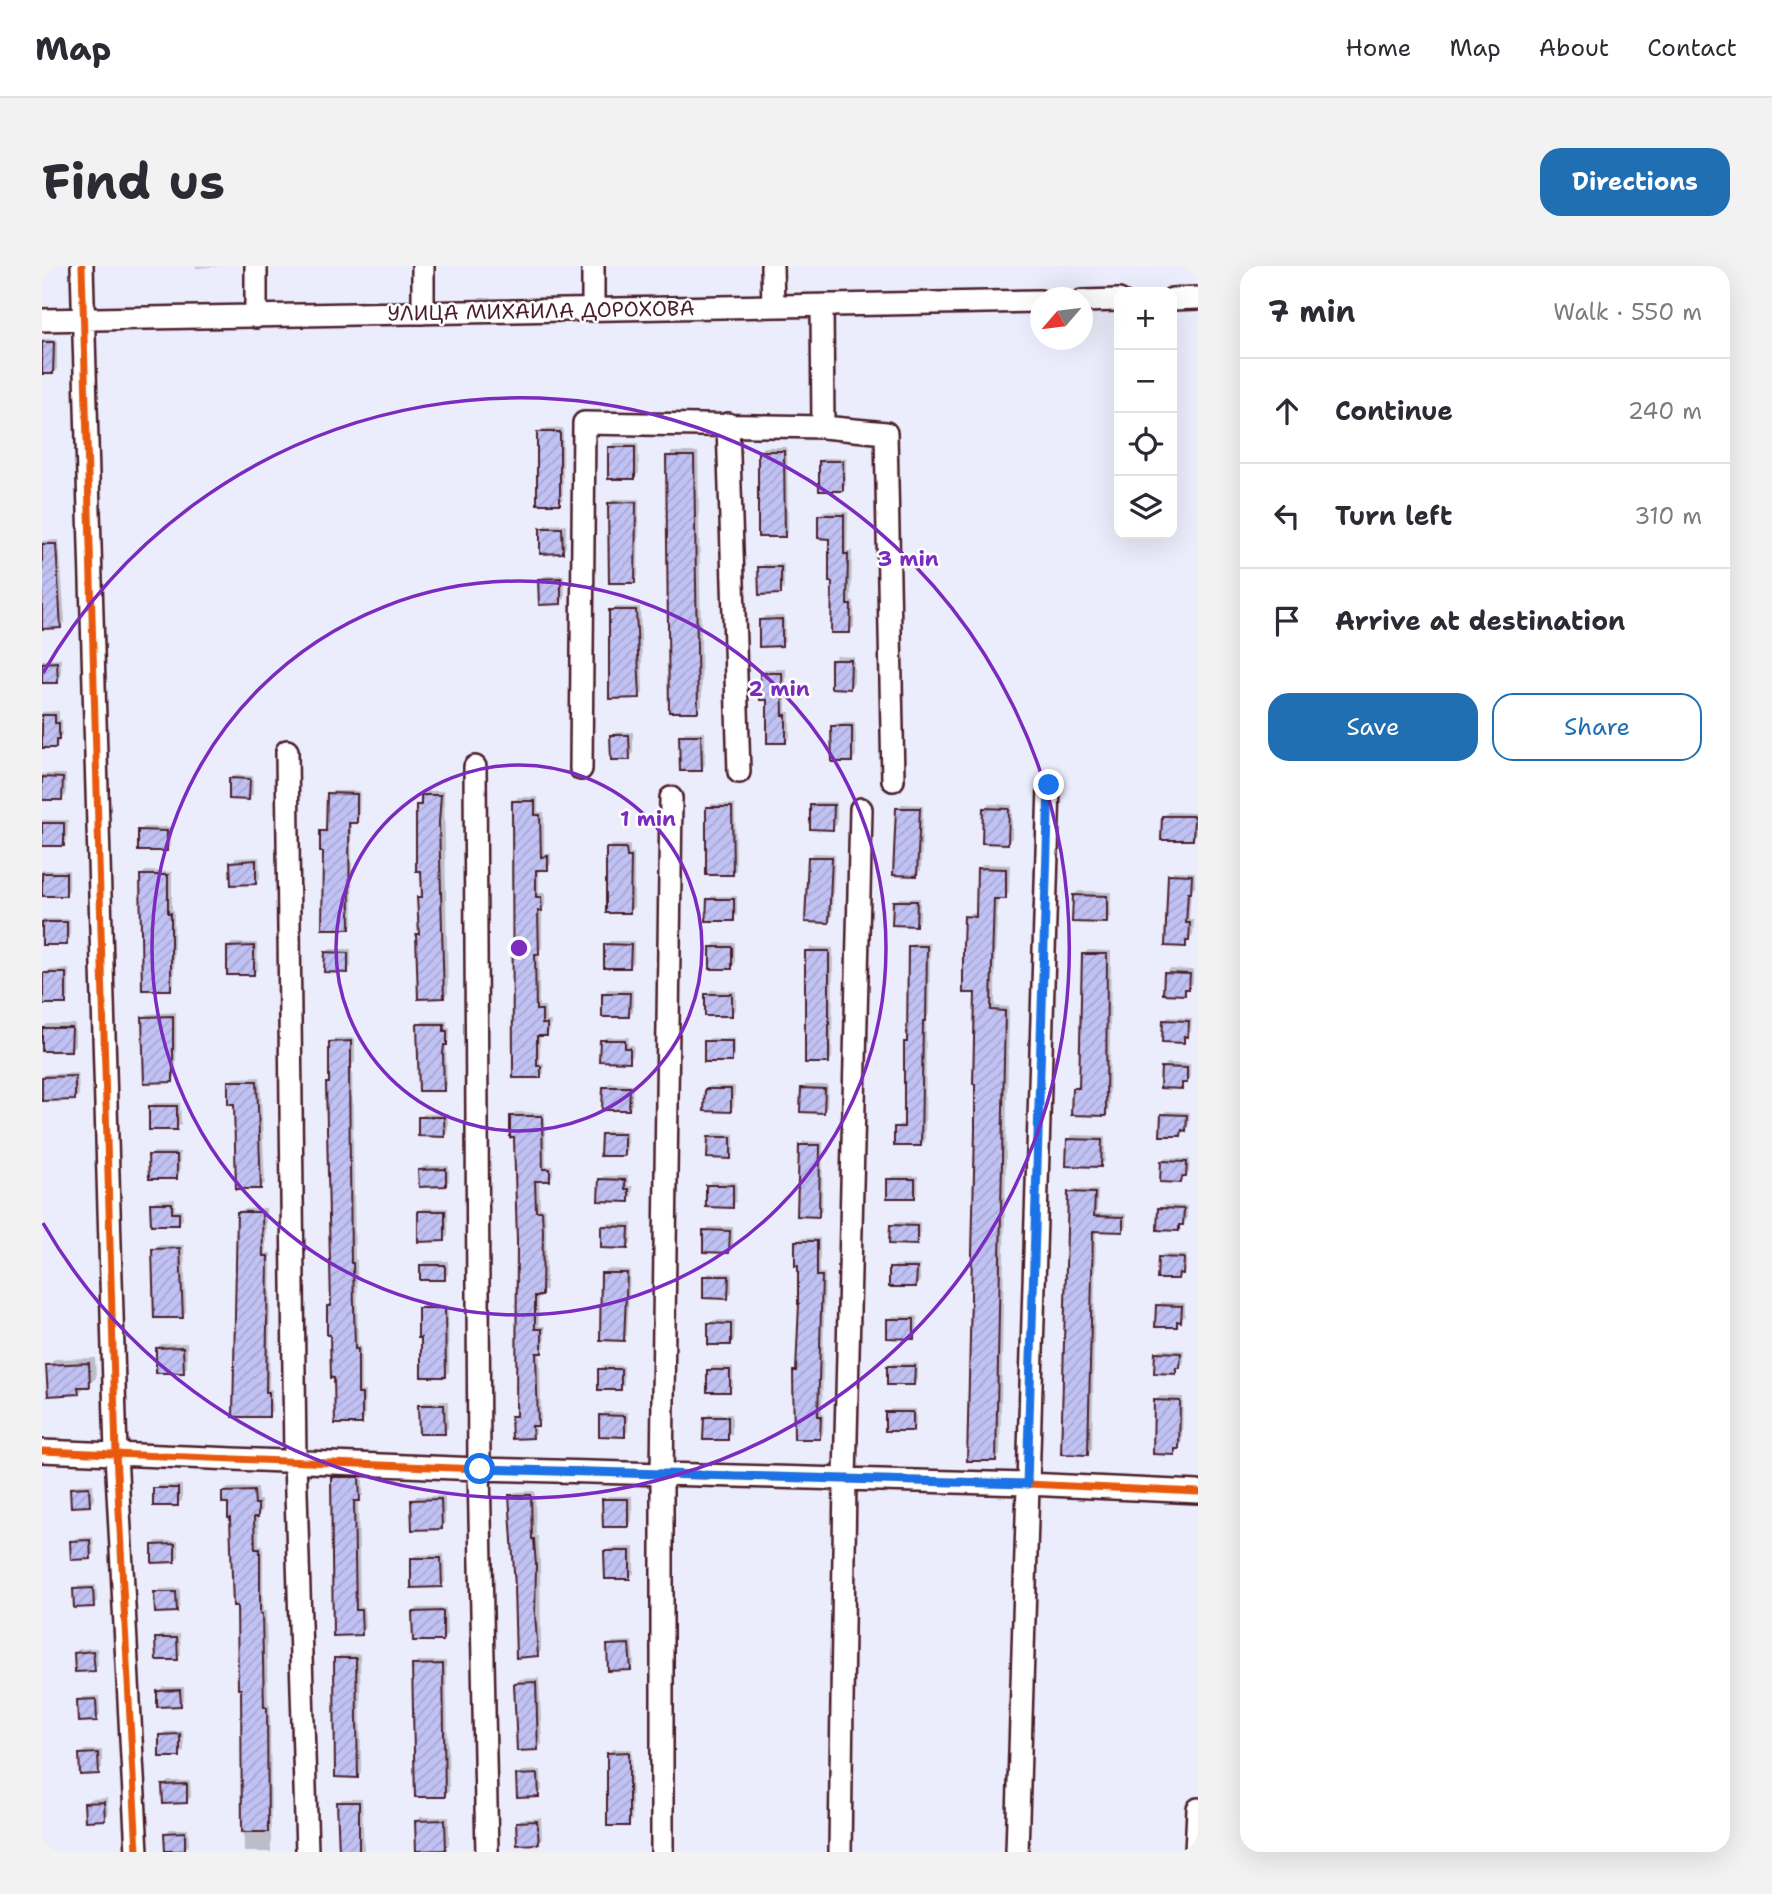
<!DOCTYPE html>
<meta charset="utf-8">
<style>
:root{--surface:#fff;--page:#f2f2f3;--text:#2b2b33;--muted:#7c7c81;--line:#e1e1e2;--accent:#1f6fb2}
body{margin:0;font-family:"Shantell Sans",sans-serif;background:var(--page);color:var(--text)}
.controls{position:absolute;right:21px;top:21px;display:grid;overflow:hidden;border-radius:14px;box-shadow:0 7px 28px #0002}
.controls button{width:63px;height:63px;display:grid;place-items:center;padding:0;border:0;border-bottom:2px solid var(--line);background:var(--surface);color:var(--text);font:35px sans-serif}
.compass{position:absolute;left:988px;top:21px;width:63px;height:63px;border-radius:50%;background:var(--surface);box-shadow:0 7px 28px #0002;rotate:242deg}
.stop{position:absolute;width:21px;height:21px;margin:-16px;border:5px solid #1a73e8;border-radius:50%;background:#fff}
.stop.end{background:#1a73e8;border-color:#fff;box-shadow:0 2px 7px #0008}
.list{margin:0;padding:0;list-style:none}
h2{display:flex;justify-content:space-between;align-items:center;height:91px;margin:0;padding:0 28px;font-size:30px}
h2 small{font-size:23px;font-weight:400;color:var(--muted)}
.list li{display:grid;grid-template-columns:46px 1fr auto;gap:21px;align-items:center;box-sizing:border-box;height:105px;padding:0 28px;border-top:2px solid var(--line)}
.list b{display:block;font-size:26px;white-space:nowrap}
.list em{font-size:23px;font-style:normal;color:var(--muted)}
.actions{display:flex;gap:14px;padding:21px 28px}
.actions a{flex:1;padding:16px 0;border:2px solid var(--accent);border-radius:21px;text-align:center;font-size:24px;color:var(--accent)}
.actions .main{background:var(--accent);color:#fff}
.icon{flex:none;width:38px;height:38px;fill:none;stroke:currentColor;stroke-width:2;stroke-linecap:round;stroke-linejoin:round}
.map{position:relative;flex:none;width:1156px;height:1586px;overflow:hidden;border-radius:21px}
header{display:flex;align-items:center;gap:42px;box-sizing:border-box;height:98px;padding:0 35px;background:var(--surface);border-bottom:2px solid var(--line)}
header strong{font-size:33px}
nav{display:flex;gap:38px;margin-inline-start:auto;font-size:24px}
.intro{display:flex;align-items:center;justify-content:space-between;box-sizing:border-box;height:168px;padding:0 42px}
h1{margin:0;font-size:49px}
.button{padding:18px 32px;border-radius:21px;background:var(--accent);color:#fff;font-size:24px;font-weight:700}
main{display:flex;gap:42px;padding:0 42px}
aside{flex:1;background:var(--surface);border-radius:21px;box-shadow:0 7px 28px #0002}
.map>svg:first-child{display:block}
</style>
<header>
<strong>Map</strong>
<nav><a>Home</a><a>Map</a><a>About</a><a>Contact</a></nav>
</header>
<div class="intro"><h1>Find us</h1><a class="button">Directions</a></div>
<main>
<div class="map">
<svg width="1156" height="1586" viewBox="0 0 1156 1586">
<defs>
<pattern id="building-hatch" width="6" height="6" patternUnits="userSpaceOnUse" patternTransform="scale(1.75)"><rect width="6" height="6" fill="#c1c2f4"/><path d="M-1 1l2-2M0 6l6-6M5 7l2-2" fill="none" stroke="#a7a6d1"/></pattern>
</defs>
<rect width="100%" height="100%" fill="#ecedfc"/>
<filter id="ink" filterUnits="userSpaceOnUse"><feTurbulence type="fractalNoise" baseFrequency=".0143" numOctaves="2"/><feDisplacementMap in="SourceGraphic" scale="14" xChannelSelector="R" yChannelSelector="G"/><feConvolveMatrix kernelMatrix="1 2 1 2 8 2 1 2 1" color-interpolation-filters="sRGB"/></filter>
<g filter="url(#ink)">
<path fill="#0003" d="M154,0H177L154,2Z
M0,73H15V103L11,107H0Z
M521,162V232L517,236L496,167L500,163Z
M572,177H596L597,207L593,211L568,181Z
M722,181H745L746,265L742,269L718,185Z
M630,186H656L660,440L655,444L626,191Z
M782,192H804V219L800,223L778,196Z
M572,233H597L596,311L592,315L568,237Z
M782,245L806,246L805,285H810L809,335H812V361L807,365L792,314L789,271L778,249Z
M524,258V281L520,286L499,263L503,259Z
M17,274L23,356L19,360L0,361V275Z
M722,298H742V323L738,327L718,302Z
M522,309L523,332L519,336L498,314L502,310Z
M573,341H598L601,427L597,431L569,345Z
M723,350H743V375L739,379L719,354Z
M795,390L812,391V417L808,421L791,394Z
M19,393V411L15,415H0V394Z
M724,403H744V446H748V471L744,475L720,407Z
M17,445V454H20V468L17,472V476L13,480H0V446Z
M794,457H813L814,490L810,494L790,461Z
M574,466H591V488L587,492L570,470Z
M643,466H663V499L659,503L639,470Z
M0,508H24V529L20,533H0Z
M193,509L211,510V528L207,532L189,513Z
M290,525H318L317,552L314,556H309L311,658L308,661L282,584L280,566L286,563L287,528Z
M384,525H402L406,727L402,731L377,632L381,628L376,540Z
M476,531H496V546H502V587H509V598L505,602H497V627H503V640L500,643V682L497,685V740H503L504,755H509L508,765L504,769H498V797H502V807L498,811H473L472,536Z
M774,536H795V558L791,562L770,540Z
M670,538H693L694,604L690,608L666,542Z
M860,538L881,539L879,604L875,608L856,542Z
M947,538L970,539V572L966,576L943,542Z
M1126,546L1155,547L1154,569L1150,573L1122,550Z
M0,554H26L25,574L21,579L0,578Z
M102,561H128V580L124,584L98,565Z
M570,579H588V587H592V641L587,645L566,583Z
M772,587L793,588L790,651L786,655L768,591Z
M217,591L218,612L214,616L190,596L194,592Z
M941,598L968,599L967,627L963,632L956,631L953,693V740L967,741L958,1189L953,1194L935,816V726L924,651L928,647H935L937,603Z
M0,604H27V624L23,628H0Z
M104,605L130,606V644H132V718L128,722L99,609Z
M1132,605L1153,606V621L1149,625L1147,654H1152L1151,669L1143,679L1128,609Z
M1036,625L1069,626L1068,651L1064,655L1032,630Z
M670,630H695V649L691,653L666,634Z
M857,632H878V654L874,658L853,636Z
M0,653H28V673L24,677H0Z
M568,675H592V696L588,700L564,679Z
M190,677H215L216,703L212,707L186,681Z
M674,677H693V698L689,702L669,681Z
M872,677H888L887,749L884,752L883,875L879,879L854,862L858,858H864V776L867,773V681Z
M769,681L791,682L790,792L786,796L765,685Z
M288,683H309V701L305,705L284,687Z
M1046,684L1069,685L1067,844L1063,848L1032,822L1039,818L1042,688Z
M27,703V732L23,736L3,708L7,704Z
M1128,703L1151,704V717L1142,727L1124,707Z
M566,723L591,724V745L587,749L562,727Z
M669,724L694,725V744L689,748L665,728Z
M134,746V810L130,814L101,752L106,748Z
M1126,751L1150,752L1149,765L1141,775L1122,755Z
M381,755H405V762H408V773L405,776L404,783L405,819L401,823L377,759Z
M5,758H33V779L29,783L1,762Z
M564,771H587L586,779H592L591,790L587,794L560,775Z
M293,772H313V796L310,799L313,994H315L316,1080H319V1125H323V1152L319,1156L294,1111L287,1040L291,1036L289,776Z
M668,772H693V790L689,794L664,776Z
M1125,797L1148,798V811L1139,821L1121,802Z
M36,807L37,829L33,833L0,811L4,808Z
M218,811L223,917L219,921L188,816L192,812Z
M567,817L591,818L590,838L586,842L563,821Z
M764,819H786L785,841L781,845L760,823Z
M668,820H693L692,840L688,844L664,824Z
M112,837H138L139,858L135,862L108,841Z
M1124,845L1148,846L1147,859L1139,869L1120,849Z
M474,846L503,847L504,900H511V909L507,913H497L498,942H503L504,959V1024L496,1028L497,1060H503V1081L498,1085L499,1154L493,1158L494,1167L490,1171L471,1150L476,1145L477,975L474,870L469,850Z
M406,847V865L402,869L377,852L382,848Z
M565,865H585V884L581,888L561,869Z
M671,867L692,868V887L688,891L667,871Z
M1031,869L1063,870V895L1059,899L1027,873Z
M762,875L781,876L780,945L776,949L758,879Z
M112,886H138V907L134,911L108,890Z
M1124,892L1148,893L1147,906L1139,915L1120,896Z
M382,900H407V915L403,919L378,904Z
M562,910H586V920H591L590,930L586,934L558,914Z
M851,910H876V927L872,931L847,914Z
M670,915L695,916L694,936L690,940L666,919Z
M1031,923L1056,924L1055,947L1084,948V961L1080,964H1054L1050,1183L1046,1187L1028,927Z
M133,933V944H140L141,953L137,957L110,938L114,934Z
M1122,939L1145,940V953L1136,963L1118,943Z
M224,942V987H229L227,1123H230V1145L226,1149L197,947L201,943Z
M382,942H406V970L402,974L377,946Z
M854,956H878V973L874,977L849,960Z
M565,957H590L589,977L585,981L561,961Z
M667,961H691V981L686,985L663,965Z
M759,972H778V1007H783L780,1147H782L781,1168L777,1172L753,1106L755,1103L758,998L755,976Z
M116,979H142L144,1046L140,1050L112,983Z
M1121,988L1145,989L1144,1002L1136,1012L1117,992Z
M383,995H406V1008L402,1012L379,999Z
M853,999H878V1015L874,1019L849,1003Z
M565,1003L588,1004L585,1069L581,1073L561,1007Z
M667,1007H690V1027L686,1031L663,1011Z
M1120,1036L1143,1037V1050L1134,1060L1116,1040Z
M382,1039H406L407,1106L403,1110L378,1043Z
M851,1050H876L875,1067L871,1071L847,1054Z
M672,1054H693L692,1074L688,1078L668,1058Z
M145,1077V1101L141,1105L115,1082L119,1078Z
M1118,1083L1142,1084V1096L1133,1106L1114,1087Z
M53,1092L54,1112L36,1127L6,1100L13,1093Z
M851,1097H876V1113L872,1117L847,1101Z
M562,1099L582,1100V1119L578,1123L558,1103Z
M671,1100L691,1101V1120L687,1124L667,1104Z
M1118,1130L1141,1131L1140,1177L1132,1187L1114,1134Z
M406,1135V1162L402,1166L378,1140L382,1136Z
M849,1143H874V1160L870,1164L845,1147Z
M563,1146H586V1165L582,1169L559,1150Z
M667,1148H690V1168L685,1172L663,1152Z
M294,1208H321V1229L316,1234L318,1341H322L323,1363L319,1367L293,1368L290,1212Z
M51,1218L52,1234L48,1238L30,1223L34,1219Z
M117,1219H140V1234L136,1238L113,1223Z
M216,1221V1234H219L220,1245L216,1249L217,1279H221V1345H224L226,1438H228L229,1586H202L200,1421L196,1338L188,1235L182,1226L186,1222Z
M493,1225L494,1270H496L498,1295L499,1385L495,1389L473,1322L469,1230L473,1226Z
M375,1230H403V1257L399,1261L371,1235Z
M566,1230H590V1255L586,1259L562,1234Z
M51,1271L52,1287L48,1291L30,1276L34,1272Z
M115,1275H136L137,1291L133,1295L111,1279Z
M592,1281V1307L588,1311L564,1286L568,1282Z
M402,1288L403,1316L399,1320L370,1293L374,1289Z
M54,1319L55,1335L51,1339L33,1324L37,1320Z
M138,1322V1340L134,1344L114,1327L118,1323Z
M376,1342H404L405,1369L401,1373L372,1346Z
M138,1368L139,1388L135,1392L115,1373L119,1369Z
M590,1375L592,1398L588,1402L567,1380L571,1376Z
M55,1382L56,1399L52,1403L33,1387L37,1383Z
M318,1388L319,1506L315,1510L294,1393L298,1389Z
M376,1395H404L407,1525L403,1529L372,1399Z
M497,1412L500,1478L496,1482L474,1417L478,1413Z
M121,1421H142V1434L138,1438L117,1425Z
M57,1430L58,1449L54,1453L37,1435L41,1431Z
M141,1465L142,1485L138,1489L119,1470L123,1466Z
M571,1483H590V1554L586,1558L566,1487Z
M43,1484H60V1502L56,1506L38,1488Z
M499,1504L500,1525L496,1529L476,1509L480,1505Z
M126,1515H148L149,1531L144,1536L122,1520Z
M65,1532L66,1549L62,1553L44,1537L48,1533Z
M300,1533H320L322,1586H298L296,1537Z
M379,1551H407V1578L403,1582L375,1555Z
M499,1552L500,1573L496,1577L475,1557L479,1553Z
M128,1563H146L147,1579L143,1583L124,1567Z"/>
<path fill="url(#building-hatch)" stroke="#4a1f2b" stroke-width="2" d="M0,76H12L11,108H0Z
M495,166H518V238H495Z
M566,181H593V213H566Z
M716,185H742L743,271H716Z
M624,190H652L656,446H627Z
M777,195H801V225H777Z
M594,236L593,317H567L566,237Z
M776,249H802V288H806L805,339H809L808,367H789L790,316H787V273L776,272Z
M498,262H520L521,287L498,288Z
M0,278H14L19,362L0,363Z
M716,301H739V328L717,329Z
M519,312V338L497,339L496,313Z
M567,344H594L598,432L567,433Z
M740,353V380L717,381V354Z
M789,394H809L808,423L789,422Z
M15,396L16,417H0V397Z
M718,407H740L741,449H744V477H725V434H718Z
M0,449H13V457H17V474H14V482H0Z
M789,460H810V496H790Z
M568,469H587L588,494H569Z
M637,469H659L660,505H638Z
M0,511L21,512L20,534H0Z
M187,512L208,513L207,534L187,533Z
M285,527L315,528V557H307L308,663H280L281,586H278V565H284Z
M379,529H399L397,556L402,732L376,733L374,668H377L375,631H380L379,605H374V539H379Z
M470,535H493V549H498L499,591L506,590V604H494V631H499L500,645H496L497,688H493L494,744H500V758H505V770H495V800H499V812H471Z
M768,539H792L791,564L768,563Z
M664,541H690L691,609H664Z
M854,542H878L875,610L851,609Z
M941,542L967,543L966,578L940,577Z
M1120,550H1152L1151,574H1119Z
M0,557H22V580H0Z
M96,564L125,565V585H96Z
M564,582H584L585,591H589L588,647H564Z
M766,591H790L787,657L763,656Z
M214,594V618L189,619L188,596Z
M935,602L964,603V633H952L950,698L949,744L963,745L954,1195H925L933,864V818H931L933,727H921V681L922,650L934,651Z
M0,607H24V630H0Z
M1126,608L1150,609L1149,627H1146L1144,657H1148L1147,675H1144V681L1123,680Z
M98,609H126V647H129V724H100Z
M1031,629L1065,630V657L1030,656Z
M665,633H692V655H664Z
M851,635H875L874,660L850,659Z
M0,656H25V679H0Z
M562,678L589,679L588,702H562Z
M212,680V709H185V681Z
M866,680H885L884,755H881L879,880H852V861H862V776H865Z
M668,681H690V703H668Z
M763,685H787V797H763Z
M283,686L306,687V707L282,706Z
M1040,688H1065L1064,850L1029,849L1030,822H1037Z
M1,707H24V738H1Z
M1122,707L1148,708L1147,723H1143V729L1121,728Z
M560,727H588L587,751H560Z
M663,728H690V750H663Z
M131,750V816L102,817L100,751Z
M1121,754L1147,755L1146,771L1142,770V777L1120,776Z
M375,758H402V765H405V779H402L401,788L402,825H377Z
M0,762H30L29,785H0Z
M558,774H583V782H588V796L557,795Z
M309,775V802H307L309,997H311L313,1083H316V1128H320V1158H293L292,1112H289L288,1069H285V1040H289L284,817H287V776Z
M662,775H690V796H662Z
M1119,801L1145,802V817H1140V823L1118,822Z
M33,810V834L0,835V811Z
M186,815H215L219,923H194L192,838H186Z
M561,821H588L587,844H560Z
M759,822L783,823L782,847L758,846Z
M663,823H689V846L662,845Z
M107,840H135V864H107Z
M1119,848L1145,849L1144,865L1140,864L1139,870H1118Z
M468,850H500L501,903H508V915H493L494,945H500L501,965L500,1030H493V1063H500V1087H494L496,1160H490L491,1172L470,1173L469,1150H474L475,975L472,872H468Z
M376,851H402L403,871L376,870Z
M559,868H582V890H558Z
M666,871H689V893L665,892Z
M1025,873L1060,874L1059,901L1024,900Z
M757,879H778L777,951L755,950Z
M106,889H135V913H107Z
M1119,895L1145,896L1144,911H1140L1139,917L1118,916Z
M404,903V920L377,921L376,904Z
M557,913L583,914V923H587V936L556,935Z
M845,913H873V932H845Z
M664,919H691V942L664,941Z
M1026,926L1053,927L1052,950L1081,951V966L1051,965L1046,1189L1019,1188Z
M108,937H130V947H137V959H109Z
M1116,942L1142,943L1141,959H1137V965L1115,964Z
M376,945H403V975L376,976Z
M195,946H220L221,990H226L224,1126H227V1151H191Z
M848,959L875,960V979L847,978Z
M559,960L587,961L586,983L559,982Z
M661,964L688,965L687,987L661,986Z
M753,975H775V1010H780L776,1150H779L778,1173H752L751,1105H754L757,1038H756V1000H753Z
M138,982L141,1052H112L110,983Z
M1116,991L1142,992L1141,1008L1137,1007L1136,1013H1115Z
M378,999H403V1014H378Z
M847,1002H875L874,1021H847Z
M559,1007H585L582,1075L558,1074Z
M661,1010H687L686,1033L661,1032Z
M1114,1039L1140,1040L1139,1056L1135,1055V1061H1113Z
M376,1042H403L404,1111H379V1072H376Z
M845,1053H872V1073L845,1072Z
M666,1057L689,1058V1079H666Z
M141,1081L142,1107H114V1082Z
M1113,1086L1139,1087L1138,1102H1134V1108L1112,1107Z
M47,1097L48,1121H36L37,1128L6,1130L4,1099Z
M845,1100H873L872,1119H845Z
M556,1103H579V1124H556Z
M665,1104H688V1126H665Z
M1112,1134L1138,1135L1137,1183H1133V1189L1111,1188Z
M376,1139H402L403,1168H377Z
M843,1146H871V1165H843Z
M557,1149L583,1150V1171L557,1170Z
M662,1151H686V1174H661Z
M289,1211H317L318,1235H312L314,1344H319L320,1369L291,1370Z
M47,1221L48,1240L29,1241L28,1222Z
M111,1222H136V1240H111Z
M212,1225L213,1238H216V1251H212L213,1283H218V1348H220L222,1441H225L226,1566H200L199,1423H196L195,1340H191L188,1252H186V1237H180V1226Z
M467,1229H489L490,1273H492L494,1300L493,1347L496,1390L474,1392L472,1321H473Z
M399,1233L400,1263L370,1264L369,1234Z
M560,1233H586V1261H561Z
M48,1274L49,1293L29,1294L28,1275Z
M133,1278V1296L110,1297V1279Z
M562,1285H588V1313H563Z
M369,1292H399L400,1321L369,1322Z
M51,1322L52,1341L32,1342L31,1323Z
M112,1326H134L135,1346L113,1347Z
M401,1345V1375H371L370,1346Z
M113,1372H135L136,1394H114Z
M587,1378L589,1404L566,1405L565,1379Z
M51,1385L53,1405L33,1406L32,1387Z
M292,1392H314L316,1512L293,1511Z
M401,1398L403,1531H373L370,1399Z
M494,1416L496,1484L475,1485L472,1417Z
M138,1424L139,1440L115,1441V1425Z
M54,1433L55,1455L36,1456L35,1434Z
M138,1468V1491H117V1469Z
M587,1486V1560H565V1487Z
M56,1487L57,1508L38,1509L37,1488Z
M496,1508L497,1531L475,1532L474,1509Z
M145,1518V1537L121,1538L120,1519Z
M62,1536L63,1554L43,1555L42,1537Z
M295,1536H317V1586H297Z
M403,1554L404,1584L374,1585L373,1555Z
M495,1555L497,1578L475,1579L474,1556Z
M143,1566V1585H123L122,1567Z"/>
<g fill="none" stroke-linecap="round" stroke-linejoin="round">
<defs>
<path id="minor" d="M40,0L74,1188L95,1586
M381,0V47
M551,0V44
M730,0L731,40
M1130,33L1156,32
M1040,35L1077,34
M780,40L781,161
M214,51V0
M0,54L998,35
M686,158L697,506
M245,485L253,1194L265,1586
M433,501L437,1203L445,1586
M539,503L542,157L781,161L844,167L851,514
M0,1185L437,1203L985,1218L1156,1226
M620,1586V1209L629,532
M798,1586L803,1213L819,543
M975,1586L1007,519
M1154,1586L1156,1543"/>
</defs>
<use href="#minor" stroke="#4a1f2b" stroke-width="26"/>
<use href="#minor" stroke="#fff" stroke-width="21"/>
<defs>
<path id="cycleway" d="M40,0L74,1188L95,1586
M0,1185L437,1203L985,1218L1156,1226"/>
</defs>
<use href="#cycleway" stroke="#fff" stroke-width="11"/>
<use href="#cycleway" stroke="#e8590c" stroke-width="7"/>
</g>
</g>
<g fill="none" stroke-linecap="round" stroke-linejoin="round" filter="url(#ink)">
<path stroke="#1a73e8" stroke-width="9" d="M438,1203L985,1218L1007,519"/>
</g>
<g fill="none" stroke="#7b2cbf" stroke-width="3.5">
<circle cx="477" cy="682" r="183"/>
<circle cx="477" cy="682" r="367"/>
<path d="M1 407A550 550 0 1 1 1 957"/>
</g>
<g text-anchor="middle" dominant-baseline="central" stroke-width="5" stroke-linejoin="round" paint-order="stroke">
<g font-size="21" fill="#4a1f2b" stroke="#fff">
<text transform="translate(499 45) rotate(-1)">УЛИЦА МИХАИЛА ДОРОХОВА</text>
</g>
</g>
<circle cx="477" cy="682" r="10" fill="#7b2cbf" stroke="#fff" stroke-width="3.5"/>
<g font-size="21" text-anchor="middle" font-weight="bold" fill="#7b2cbf" stroke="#fff" stroke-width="5" stroke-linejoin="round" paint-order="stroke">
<text x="866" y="300">3 min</text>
<text x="737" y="430">2 min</text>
<text x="606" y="560">1 min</text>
</g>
</svg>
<div class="controls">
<button>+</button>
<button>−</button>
<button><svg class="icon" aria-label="locate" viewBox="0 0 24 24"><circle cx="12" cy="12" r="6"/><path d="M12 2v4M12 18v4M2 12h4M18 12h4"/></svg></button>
<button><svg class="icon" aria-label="layers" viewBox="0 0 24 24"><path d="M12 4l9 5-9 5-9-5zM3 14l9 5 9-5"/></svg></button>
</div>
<svg class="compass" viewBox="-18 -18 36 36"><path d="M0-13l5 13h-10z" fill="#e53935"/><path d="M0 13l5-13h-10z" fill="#7c7c81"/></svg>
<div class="stop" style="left:438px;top:1203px"></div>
<div class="stop end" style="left:1007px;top:519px"></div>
</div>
<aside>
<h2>7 min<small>Walk · 550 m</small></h2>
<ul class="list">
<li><svg class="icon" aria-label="ahead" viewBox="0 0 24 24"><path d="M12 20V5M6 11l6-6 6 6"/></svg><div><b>Continue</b></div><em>240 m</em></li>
<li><svg class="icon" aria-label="left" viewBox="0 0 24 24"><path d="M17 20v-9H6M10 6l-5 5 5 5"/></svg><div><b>Turn left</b></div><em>310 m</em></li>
<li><svg class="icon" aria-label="arrive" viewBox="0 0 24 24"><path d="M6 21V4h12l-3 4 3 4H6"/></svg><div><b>Arrive at destination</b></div></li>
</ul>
<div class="actions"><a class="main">Save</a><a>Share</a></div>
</aside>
</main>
